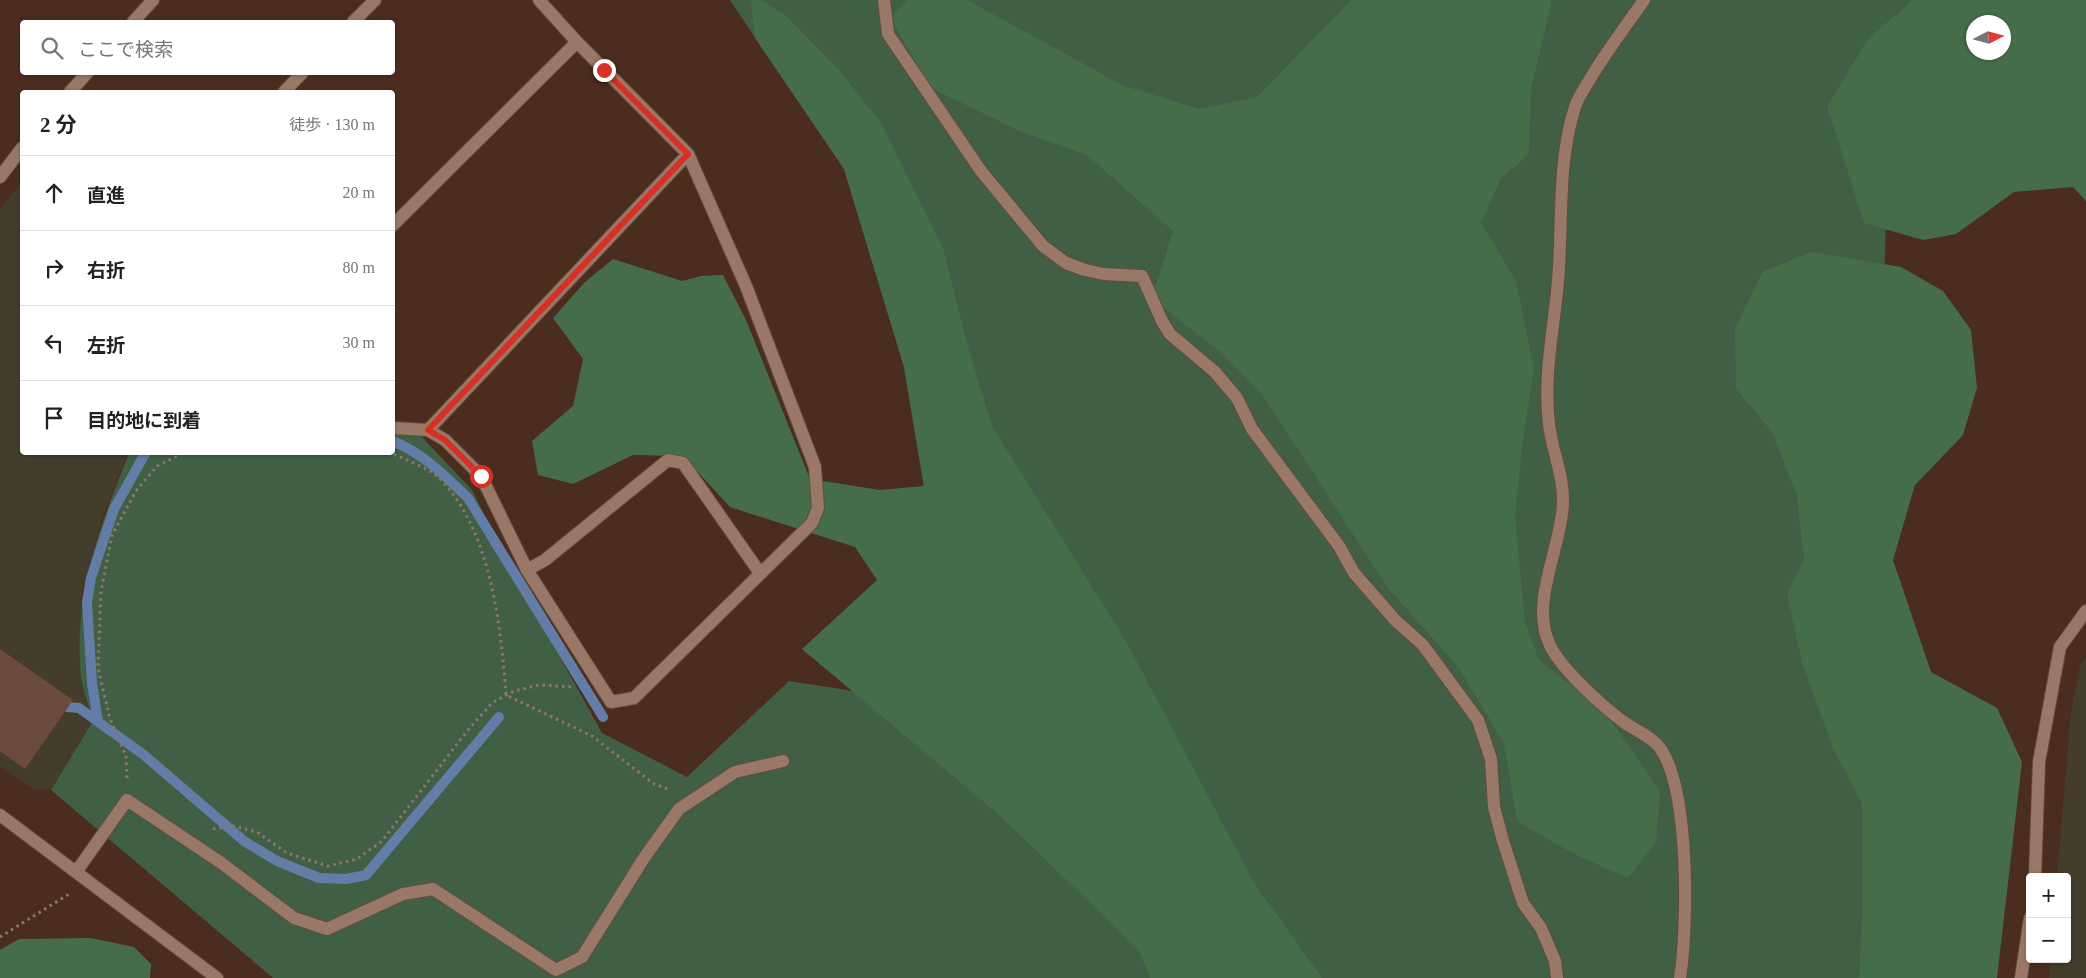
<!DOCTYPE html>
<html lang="ja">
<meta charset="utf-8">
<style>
:root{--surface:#fff;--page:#f6f6f6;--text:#222;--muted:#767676;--line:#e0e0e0}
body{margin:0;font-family:"Times New Roman","Noto Sans JP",serif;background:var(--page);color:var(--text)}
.controls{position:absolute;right:15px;bottom:15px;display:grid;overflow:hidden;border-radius:5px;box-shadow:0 1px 4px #0004}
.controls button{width:45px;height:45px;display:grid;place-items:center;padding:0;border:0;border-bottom:1px solid var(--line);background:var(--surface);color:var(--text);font:25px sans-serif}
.compass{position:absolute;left:1966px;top:15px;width:45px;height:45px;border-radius:50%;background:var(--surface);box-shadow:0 1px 4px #0004;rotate:84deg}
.stop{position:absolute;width:15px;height:15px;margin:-11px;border:4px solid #d93025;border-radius:50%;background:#fff}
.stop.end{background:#d93025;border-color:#fff;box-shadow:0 1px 5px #0008}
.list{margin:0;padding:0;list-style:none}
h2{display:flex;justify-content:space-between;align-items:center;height:65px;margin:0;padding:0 20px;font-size:21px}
h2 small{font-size:16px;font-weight:400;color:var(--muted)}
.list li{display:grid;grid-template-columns:32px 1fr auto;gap:15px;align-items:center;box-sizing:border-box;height:75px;padding:0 20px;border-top:1px solid var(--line)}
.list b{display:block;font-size:19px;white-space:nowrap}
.list em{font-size:16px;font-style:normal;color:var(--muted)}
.icon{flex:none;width:28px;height:28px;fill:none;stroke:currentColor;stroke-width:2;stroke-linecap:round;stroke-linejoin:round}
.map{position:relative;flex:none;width:2086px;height:978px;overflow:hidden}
.search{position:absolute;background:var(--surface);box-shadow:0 1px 4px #0004;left:20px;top:20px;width:375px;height:55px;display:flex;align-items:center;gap:12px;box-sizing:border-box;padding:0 18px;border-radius:5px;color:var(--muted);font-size:19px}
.panel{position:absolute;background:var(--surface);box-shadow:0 1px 4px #0004;left:20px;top:90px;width:375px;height:365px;border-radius:5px}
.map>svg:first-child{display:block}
</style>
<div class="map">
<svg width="2086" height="978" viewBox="0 0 2086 978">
<rect width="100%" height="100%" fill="#4b2d1f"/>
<path fill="#443d2b" d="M22,181V452L128,453L103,515L82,593L80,666L93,721L51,790L33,789L0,766V210Z
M2086,656V978H2049L2051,959H2067V877H2057L2071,712L2080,665Z"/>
<path fill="#415f44" d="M730,0H1998L1974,22L1886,218L1872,691L1997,978H273L51,790L93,721C88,703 80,683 80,664C76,587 101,523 129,453L392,452L393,433L419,434L472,490L506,559L602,733L687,777L789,681L853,691L1166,945L924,487L904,367L844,169Z"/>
<path fill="#456d49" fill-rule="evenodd" d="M751,0H761L785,15L838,69L881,123L943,248L968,347L992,426L1127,643L1253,881L1322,978H1150L1139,950L998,814L802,649L877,580L855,547L730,507L683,456L633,455L573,484L538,475L532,441L573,406L583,359L553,318L585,282L613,259L682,281L701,276L723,275L746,320L810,479L880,490L924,486L904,367L844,169L755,38Z
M907,0H967L1122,85L1199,109L1257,97L1351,0H1550L1551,6L1531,88L1529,154L1501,179L1481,222L1516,281L1534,369L1522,446L1515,516L1525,622L1539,660L1605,712L1660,791L1656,842L1628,878L1574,854L1517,821L1504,744L1459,668L1388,588L1263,396L1223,354L1152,299L1173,231L1087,155L1019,131L929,87L891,18Z
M1913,0H2086V201L2073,187L2014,192L1956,234L1923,240L1864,223L1827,106L1869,38ZM2004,22V52H1974V22Z
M1812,252L1901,267L1943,291L1971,330L1977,388L1963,435L1915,485L1893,560L1931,672L1997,708L2022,762L1997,978H1859L1862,919V804L1833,748L1802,663L1787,593L1804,560L1797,496L1773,433L1736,389L1735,329L1763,271Z
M91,938L134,947L151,964L150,978H0V950L19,939Z"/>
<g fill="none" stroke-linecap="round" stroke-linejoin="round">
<path stroke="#627da7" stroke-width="10" d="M392,441C422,452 446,477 468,498L603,717
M57,700L67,707L79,708L144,755L244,841L277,861L319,878L346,879L366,875L499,717
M98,722L92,683L87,602L91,578L114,509L146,452"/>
</g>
<path fill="#6b4b3c" d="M0,649L73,700L25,769L0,751Z"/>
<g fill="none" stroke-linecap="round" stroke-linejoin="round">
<defs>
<path id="minor" d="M884,0L888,34L981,171L1043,246L1066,263L1085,270L1104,274L1142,276L1162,321L1170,334L1215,372L1237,398L1252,429L1339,546L1354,573L1396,621L1422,644L1478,720L1491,759L1494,807L1503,841L1523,903L1541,928L1555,961L1557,978
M1644,0C1626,26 1606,52 1590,79C1585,88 1578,97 1575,107C1557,163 1563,223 1558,281C1554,329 1543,376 1549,424C1552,451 1564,476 1563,503C1562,546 1530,601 1549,643C1558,666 1601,705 1621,720C1632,729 1652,736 1660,748C1690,790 1688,927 1680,978
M133,22L153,0
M353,22L375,0
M70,92L88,72
M284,92L303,72
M0,177L22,148
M392,226L577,42
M392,428L428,430L445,440L481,476L527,570L611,702L634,698L812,523L818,508L815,467L746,286L688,154L577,42L539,0
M428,430L688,154
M527,570L545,560L668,460L683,463L760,573
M0,815L217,978
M76,872L127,800L220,862L294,918L327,929L403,894L433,889L556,970L582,957L644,858L679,809L735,772L783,761
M2035,877L2039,762L2060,647L2086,611
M2021,978L2030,918"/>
</defs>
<use href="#minor" stroke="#654c3f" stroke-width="14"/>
<path stroke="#90766a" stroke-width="3" stroke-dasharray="2.5 4" stroke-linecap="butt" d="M388,452C402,458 429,468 439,478C491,529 501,627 506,695L592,736L654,784L668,789
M127,778L126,756L110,719L98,668L101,592L112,535L136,491L157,466L186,452
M213,829L233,826L257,832L287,853L328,866L357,859L382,841L468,730L492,703L514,691L539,685L575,687
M0,937L69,894"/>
<use href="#minor" stroke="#9a7867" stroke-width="12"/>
</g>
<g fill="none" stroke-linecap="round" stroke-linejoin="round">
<path stroke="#d93025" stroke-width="6" d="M481,476L445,440L428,430L688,154L604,70"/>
</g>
</svg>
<div class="controls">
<button>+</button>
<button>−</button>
</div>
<svg class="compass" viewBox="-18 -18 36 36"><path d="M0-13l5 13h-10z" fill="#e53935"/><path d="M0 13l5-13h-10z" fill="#767676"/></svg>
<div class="stop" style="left:481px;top:476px"></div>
<div class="stop end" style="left:604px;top:70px"></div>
<div class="search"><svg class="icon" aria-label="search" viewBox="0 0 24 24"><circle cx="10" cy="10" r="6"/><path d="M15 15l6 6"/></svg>ここで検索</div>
<section class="panel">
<h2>2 分<small>徒歩 · 130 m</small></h2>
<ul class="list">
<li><svg class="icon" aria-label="ahead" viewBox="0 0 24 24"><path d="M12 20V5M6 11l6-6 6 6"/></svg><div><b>直進</b></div><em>20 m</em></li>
<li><svg class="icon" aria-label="right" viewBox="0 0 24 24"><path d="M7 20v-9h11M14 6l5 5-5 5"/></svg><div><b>右折</b></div><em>80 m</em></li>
<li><svg class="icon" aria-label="left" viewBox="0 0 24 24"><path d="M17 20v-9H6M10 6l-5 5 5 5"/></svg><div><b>左折</b></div><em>30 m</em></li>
<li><svg class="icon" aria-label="arrive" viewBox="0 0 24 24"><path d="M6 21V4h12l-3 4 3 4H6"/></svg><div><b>目的地に到着</b></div></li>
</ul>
</section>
</div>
